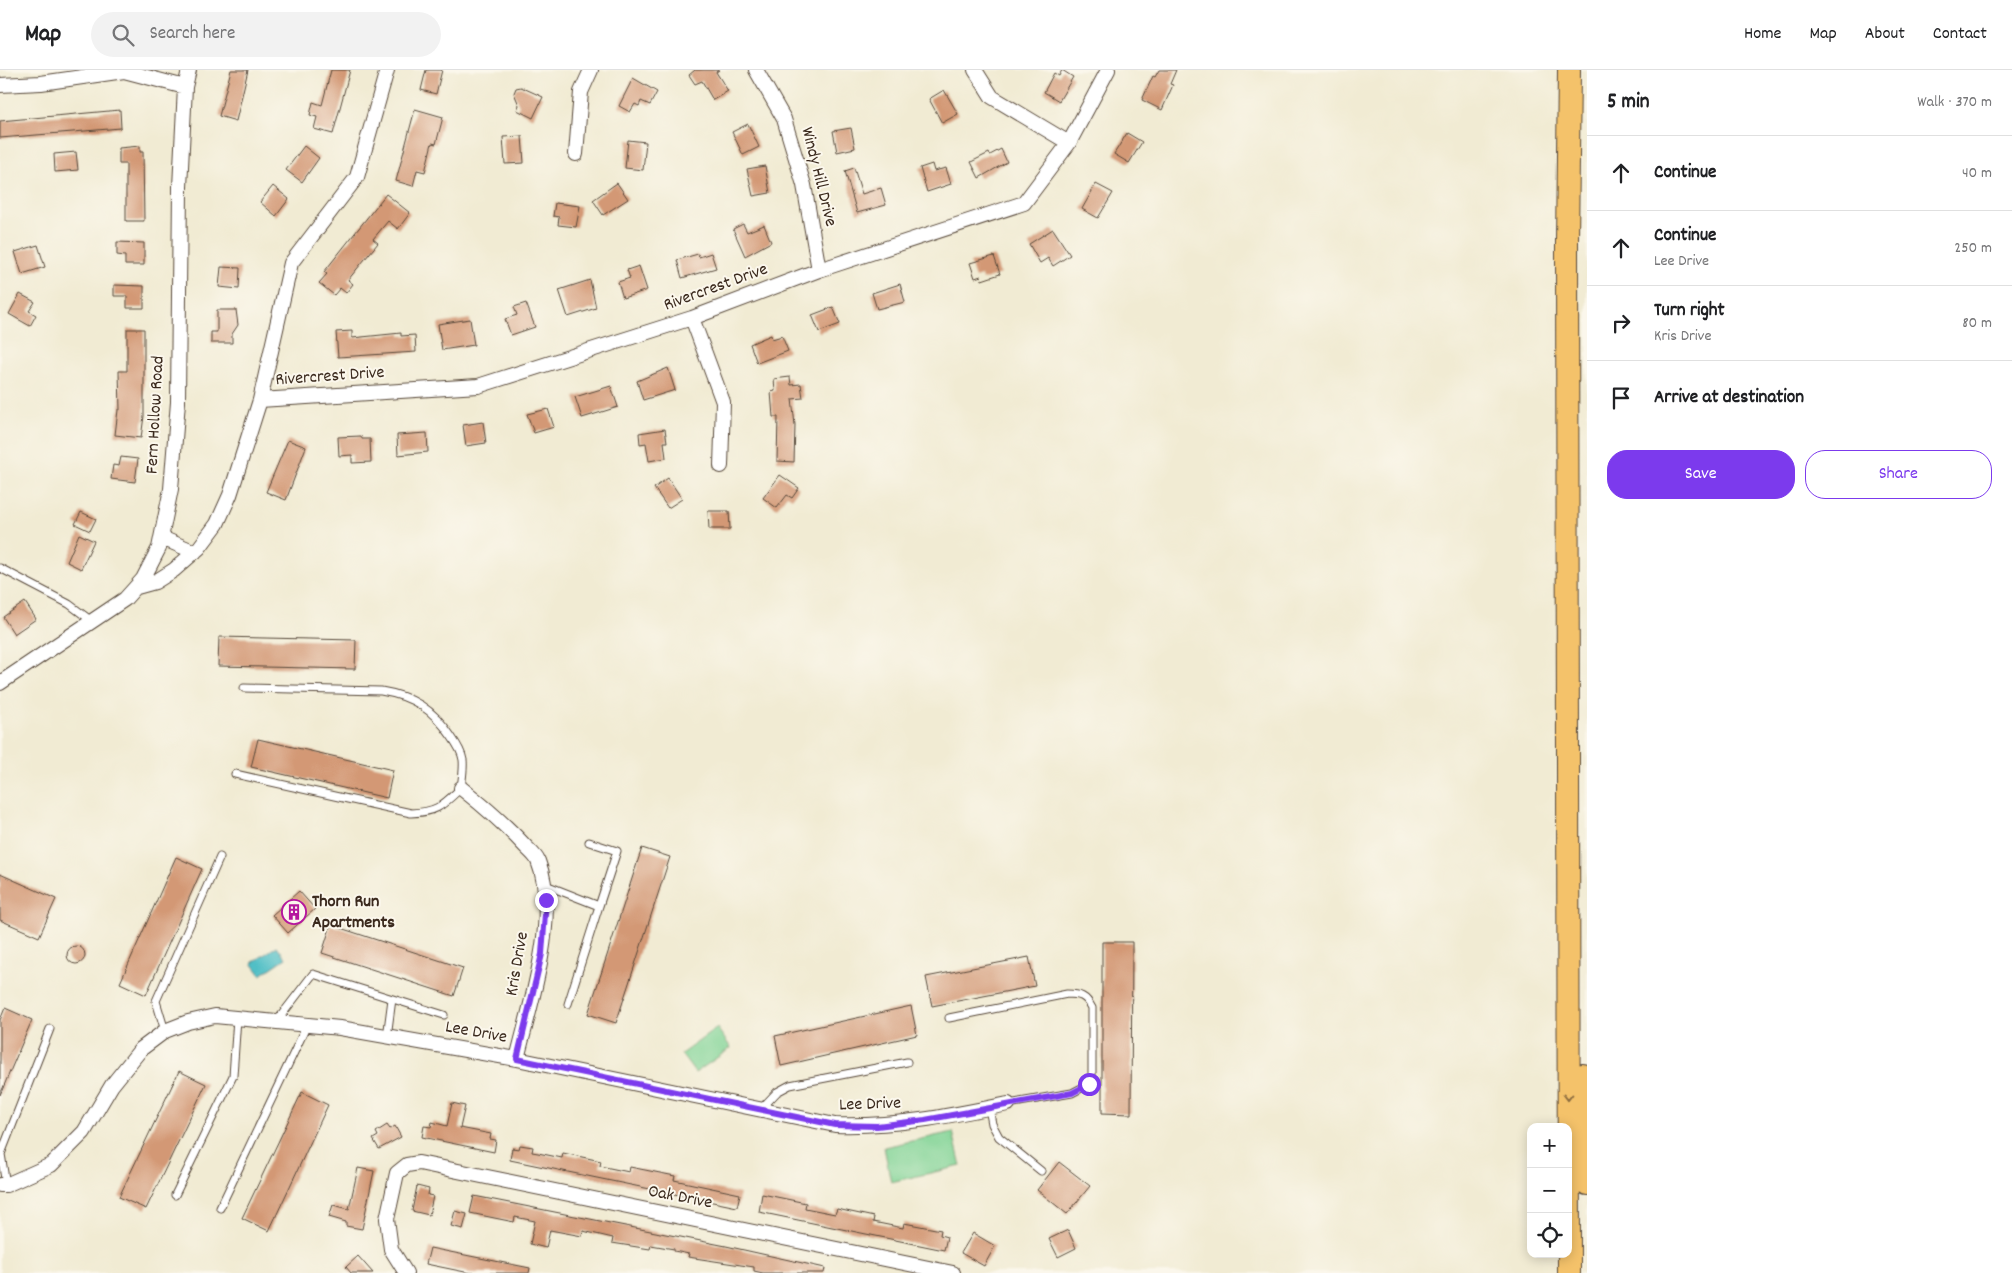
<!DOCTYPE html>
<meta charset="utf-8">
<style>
:root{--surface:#fff;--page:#f2f2f2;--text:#202124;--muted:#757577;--line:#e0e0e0;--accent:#7c3aed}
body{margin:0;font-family:Dekko,sans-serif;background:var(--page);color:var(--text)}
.controls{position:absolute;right:15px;bottom:15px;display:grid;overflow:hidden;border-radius:10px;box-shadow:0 2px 12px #0003}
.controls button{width:45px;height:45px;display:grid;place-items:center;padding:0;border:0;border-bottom:1px solid var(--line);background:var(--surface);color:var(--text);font:25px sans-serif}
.stop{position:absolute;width:15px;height:15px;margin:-11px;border:4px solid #7c3aed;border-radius:50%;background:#fff}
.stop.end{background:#7c3aed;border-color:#fff;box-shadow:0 1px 5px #0008}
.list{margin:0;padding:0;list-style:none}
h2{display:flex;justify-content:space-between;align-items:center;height:65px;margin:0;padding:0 20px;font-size:21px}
h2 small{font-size:16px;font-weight:400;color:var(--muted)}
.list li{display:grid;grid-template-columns:32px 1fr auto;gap:15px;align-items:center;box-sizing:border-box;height:75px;padding:0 20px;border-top:1px solid var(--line)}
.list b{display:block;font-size:19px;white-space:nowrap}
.list p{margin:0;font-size:16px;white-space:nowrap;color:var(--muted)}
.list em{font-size:16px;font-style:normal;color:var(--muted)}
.actions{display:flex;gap:10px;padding:15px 20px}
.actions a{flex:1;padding:11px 0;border:1px solid var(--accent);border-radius:20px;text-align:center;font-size:18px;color:var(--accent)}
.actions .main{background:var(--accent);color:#fff}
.icon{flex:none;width:28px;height:28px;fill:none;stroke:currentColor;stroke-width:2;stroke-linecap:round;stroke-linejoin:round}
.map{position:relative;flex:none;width:1587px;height:1203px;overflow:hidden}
header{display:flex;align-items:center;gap:30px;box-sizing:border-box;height:70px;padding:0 25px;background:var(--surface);border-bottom:1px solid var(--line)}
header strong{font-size:24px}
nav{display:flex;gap:28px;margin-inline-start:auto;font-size:18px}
.search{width:350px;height:45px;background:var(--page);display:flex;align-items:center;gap:12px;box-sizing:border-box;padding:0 18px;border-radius:28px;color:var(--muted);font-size:19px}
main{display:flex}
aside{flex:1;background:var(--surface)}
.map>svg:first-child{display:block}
</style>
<header>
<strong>Map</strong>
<div class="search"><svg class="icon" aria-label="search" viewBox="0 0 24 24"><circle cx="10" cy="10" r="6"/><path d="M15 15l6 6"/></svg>Search here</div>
<nav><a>Home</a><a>Map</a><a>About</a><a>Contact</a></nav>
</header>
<main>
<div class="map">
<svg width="1587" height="1203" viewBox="0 0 1587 1203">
<rect width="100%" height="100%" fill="#fbf7ec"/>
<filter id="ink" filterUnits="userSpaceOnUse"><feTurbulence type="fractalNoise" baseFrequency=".02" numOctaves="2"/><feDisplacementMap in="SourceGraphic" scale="10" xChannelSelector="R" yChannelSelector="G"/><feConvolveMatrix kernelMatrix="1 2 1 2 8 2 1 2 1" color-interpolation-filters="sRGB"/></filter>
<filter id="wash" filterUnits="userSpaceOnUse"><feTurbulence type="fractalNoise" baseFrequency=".0096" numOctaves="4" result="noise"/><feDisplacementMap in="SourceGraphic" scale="20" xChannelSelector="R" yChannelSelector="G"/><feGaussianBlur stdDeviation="1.12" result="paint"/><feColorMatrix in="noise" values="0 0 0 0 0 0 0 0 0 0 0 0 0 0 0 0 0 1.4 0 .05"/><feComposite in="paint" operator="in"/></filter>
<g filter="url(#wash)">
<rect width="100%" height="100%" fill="#f1ebd3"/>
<path fill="#80d394" stroke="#5e7e59" d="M717,958L731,978L695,1003L681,984Z
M953,1062L961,1096L891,1112L884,1077Z"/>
<path fill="#51bfc6" stroke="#467472" d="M277,876L286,888L261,905L252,893Z"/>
<g id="blocks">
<path fill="#d39875" d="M231,0H248L236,51L219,46Z
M331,0H350L333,64L314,59L317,47L310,45L313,32L322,35Z
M426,0H442L436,24L421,20Z
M695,0H719L716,2L728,21L713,30L702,11L695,14L689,5Z
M1062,0L1073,7L1059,31L1044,22L1054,3L1059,6Z
M1159,0H1176L1170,14L1173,15L1162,40L1142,30L1153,6L1155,7Z
M633,8L657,22L650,35L641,31L639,36L635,34L630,42L619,36Z
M521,17L543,27L533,48L517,40L519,35L514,23L516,18Z
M944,20L958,44L942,53L929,29Z
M415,39L443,47L436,74L432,73L425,102L417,100L413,116L396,111Z
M120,40L121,58L0,68V51Z
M748,54L759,77L743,85L732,62Z
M851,58L855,78L837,82L833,61Z
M1127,63L1142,72L1129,93L1114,84Z
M522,66L524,93L505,94L503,67Z
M628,70L646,72L643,100L625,98Z
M140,76V82H143L144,151H126V94H119V78Z
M304,76L319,88L302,112L286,100Z
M1001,79L1007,92L979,108L971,92L989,83L990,85Z
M76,82L78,100L55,102L54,84Z
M932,94L934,101L946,98L951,114L927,122L920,98Z
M765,96L770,123L753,126L747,99Z
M854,98L862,124L881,118L886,135L857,143L845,101Z
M617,113L628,129L603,145L593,130Z
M1096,114L1113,123L1098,148L1082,139Z
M273,116L289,129L276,146L260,132Z
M386,124L410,143L398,159L388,151L373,169L378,173L348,210L353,214L346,223L340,218L334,225L319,213L327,204L324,202Z
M555,133L580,136L576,157L558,155L559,147L553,146Z
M743,154L747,162L764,155L771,172L745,186L733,159Z
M1053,159L1070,185L1053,196L1048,188L1040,193L1029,174Z
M117,172L144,173V195H125V186L117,185Z
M38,175L45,197L22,204L15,182Z
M711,183L716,198L682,208L677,190L698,184L699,187Z
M994,186L1000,204L982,210L981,206L975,208L970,193Z
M639,196L647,220L623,228L618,212L630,208L627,200Z
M221,197L240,198L239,219L219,217Z
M590,210L596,238L568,247L559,220Z
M900,214L905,232L877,239L872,223Z
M114,215L144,216V238H127V226H114Z
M20,224L35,232L29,241L36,245L30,256L9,244Z
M526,233L535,257L511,265L505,249L517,245L514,237Z
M833,237L840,254L819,262L812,245Z
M217,240H236L238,255L232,264V273H211V262H217Z
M470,249L474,275L442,280L438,254Z
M127,259H144V346L141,368L115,365L118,340H120L119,301H127Z
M352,261V268L401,263V266L415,265L416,282L338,287L336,262Z
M771,265L772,269L782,266L788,281L757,293L750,274Z
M668,298L675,320L643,330L637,311Z
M790,307L791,315L801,314L803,328L792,329L795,355L794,392L777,391L778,347H773L771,322L775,321L774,309Z
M611,316L618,337L582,348L575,327Z
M548,339L554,357L534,363L527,344Z
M483,352L486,373L466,376L463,355Z
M665,359L667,372H664L666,388L649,391L646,373L640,374L639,363Z
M427,363L428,382L398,385L397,365Z
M361,366L362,369H370L371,392L352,393V385L339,386L338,367Z
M288,370L306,377L286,430L266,422Z
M121,387L138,389L135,412L111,409L113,395L119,396Z
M780,405L799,418L792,428L787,425L777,438L763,428Z
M668,408L682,429L668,438L654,418Z
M708,441H729L730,459H709Z
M81,442L96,449L90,461L75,454Z
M79,464L94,471L81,499L67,492Z
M25,532L36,549L14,564L3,547Z
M219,567L356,570L355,599L218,596Z
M258,669L393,700L387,728L251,697Z
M642,778L670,787L616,953L588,944Z
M176,787L202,799L146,925L120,913Z
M0,804L56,829L39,867L0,850Z
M299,821L315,839L288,863L272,845Z
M331,855L463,898L454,926L322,883Z
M1102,872H1132L1131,1044L1102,1043Z
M67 885a9 9 0 1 1 18 0a9 9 0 1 1-18 0Z
M1029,887L1035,916L932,936L926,907Z
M911,936L917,965L781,996L775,966Z
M5,938L32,950L0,1025V950Z
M179,1001L206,1014L146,1139L119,1127Z
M302,1022L328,1035L269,1161L242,1148Z
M452,1033L465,1036L460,1058L491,1064L490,1069L496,1070L494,1082L422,1067L424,1056L431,1057L432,1052L447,1056Z
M387,1055L390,1059L395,1056L401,1067L379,1079L373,1069L378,1066L376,1062Z
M520,1075L533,1077L532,1082L538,1083L562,1088L563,1083L601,1091L600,1096L629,1102L630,1097L675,1106L674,1110L740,1124L737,1137L510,1090L512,1078L519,1079Z
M1059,1092L1090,1116L1067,1144L1037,1120Z
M358,1098L374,1101L362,1159L346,1156V1152L329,1147L333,1135L349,1139Z
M417,1116L429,1119L428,1125L433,1126L429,1145L412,1141Z
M762,1124L806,1133L805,1138L835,1144L837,1139L874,1147L873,1152L903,1158L904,1153L941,1160L940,1165L947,1167L944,1180L759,1142Z
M474,1126L726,1176L825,1198L824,1203H763L754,1201V1197L688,1187L689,1184L674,1181V1179L651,1175L650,1179L612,1173L613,1168L583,1161L582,1166L550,1160L546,1178L530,1174L535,1151L515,1147L514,1152L470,1143Z
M455,1141L467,1144L463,1159L451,1156Z
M1068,1160L1076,1178L1058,1187L1049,1169Z
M973,1163L995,1176L984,1196L961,1183Z
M430,1178L530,1198L529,1203H470L426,1194Z
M358,1186L373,1203H351L346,1197Z"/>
</g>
</g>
<g filter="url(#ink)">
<use href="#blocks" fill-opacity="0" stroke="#564739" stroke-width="1"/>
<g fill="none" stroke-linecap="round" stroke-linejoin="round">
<defs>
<path id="lane" d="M0,498L69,534L93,552
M235,704L411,743C437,742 442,736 461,718C462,709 464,699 463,690C462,682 456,673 451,666C433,639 412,626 381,621L244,618
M589,772L617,781L599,836
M543,814L599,836L568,934
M949,948L1067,924C1080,924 1086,926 1092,938V1007L1089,1014L1072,1023L1008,1034
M277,951L313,904L444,945
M165,961L156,931L220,787
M387,967L392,929
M989,1038L992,1054L999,1067L1041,1101
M760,1040L777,1022L790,1015L907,992
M6,1115L1,1084L50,959
M175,1125L233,1006L237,948
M220,1138L307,955"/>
<path id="street" d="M756,0L784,49L804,115L819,200
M975,0L992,27L1069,73
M0,15L41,13L124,1L185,17
M576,84L581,22L591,0
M692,248L723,332L721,396
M260,330L478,316L692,248L819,200L1024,133L1069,73L1108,0
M162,468L195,482
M137,517L155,512L174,500L199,478L217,454L230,425L260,330L291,193L357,107L387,0
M0,613L125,529L143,509L159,478L171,419L178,332L180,117L185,17L189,0
M461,718C485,737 506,755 526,777C530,781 536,786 538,791C560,846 530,934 517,989
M0,1115H6L51,1095L84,1062L112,1015L141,979L165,961L188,952L215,946L340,958L517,989L835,1055C896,1057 949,1046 1008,1034
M406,1203L391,1179L387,1149L397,1103L407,1095L419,1093L953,1203"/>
<path id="primary" d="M1583,1005L1587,1114
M1569,1203L1567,172L1569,0"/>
</defs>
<use href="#lane" stroke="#564739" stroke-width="9"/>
<use href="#street" stroke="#564739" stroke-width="16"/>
<use href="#primary" stroke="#564739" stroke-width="24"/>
<use href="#lane" stroke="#fff" stroke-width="7"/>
<use href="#street" stroke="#fff" stroke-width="14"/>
<use href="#primary" stroke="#f4c26a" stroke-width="22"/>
</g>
<defs><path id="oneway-chevron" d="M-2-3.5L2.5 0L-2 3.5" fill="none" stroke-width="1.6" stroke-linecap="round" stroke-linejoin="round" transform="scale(1.25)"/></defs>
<use stroke="#8e6e40" href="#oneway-chevron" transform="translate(1568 1027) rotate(90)"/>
</g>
<g fill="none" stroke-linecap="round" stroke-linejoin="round" filter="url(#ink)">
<path stroke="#7c3aed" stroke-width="6" d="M546,830L542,884L517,989L835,1055L877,1056L925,1050L1072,1023L1089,1014"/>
</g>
<defs>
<symbol id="building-ring" viewBox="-11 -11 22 22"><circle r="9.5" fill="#fbf7ec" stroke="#b5179e" stroke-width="1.5"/><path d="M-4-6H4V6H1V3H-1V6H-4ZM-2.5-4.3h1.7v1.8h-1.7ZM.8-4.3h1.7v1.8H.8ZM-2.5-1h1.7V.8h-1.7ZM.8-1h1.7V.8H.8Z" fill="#b5179e"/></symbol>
</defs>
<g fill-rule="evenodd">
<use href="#building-ring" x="280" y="828" width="28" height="28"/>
</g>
<g text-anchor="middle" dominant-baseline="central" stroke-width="4" stroke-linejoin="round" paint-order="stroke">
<g font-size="18" fill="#3b2a1e" stroke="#fbf7ec">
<text transform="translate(818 107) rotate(76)">Windy Hill Drive</text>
<text transform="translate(716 218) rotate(-20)">Rivercrest Drive</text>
<text transform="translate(330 307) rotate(-4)">Rivercrest Drive</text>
<text transform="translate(156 345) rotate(-87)">Fern Hollow Road</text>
<text transform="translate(518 894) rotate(-80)">Kris Drive</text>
<text transform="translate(476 963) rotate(10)">Lee Drive</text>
<text transform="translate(870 1035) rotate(-2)">Lee Drive</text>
<text transform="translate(680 1128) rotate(11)">Oak Drive</text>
</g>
<g font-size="18" font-weight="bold" fill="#3b2a1e" stroke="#fbf7ec" text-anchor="start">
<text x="312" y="832">Thorn Run<tspan x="312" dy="21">Apartments</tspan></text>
</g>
</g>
</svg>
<div class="controls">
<button>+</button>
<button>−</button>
<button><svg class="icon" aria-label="locate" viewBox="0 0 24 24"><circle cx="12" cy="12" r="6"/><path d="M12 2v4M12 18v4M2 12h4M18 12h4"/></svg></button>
</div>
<div class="stop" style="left:1089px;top:1014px"></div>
<div class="stop end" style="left:546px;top:830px"></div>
</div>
<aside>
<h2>5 min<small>Walk · 370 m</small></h2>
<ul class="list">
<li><svg class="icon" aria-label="ahead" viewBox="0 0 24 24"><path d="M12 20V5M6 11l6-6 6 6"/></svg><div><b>Continue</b></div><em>40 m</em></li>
<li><svg class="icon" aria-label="ahead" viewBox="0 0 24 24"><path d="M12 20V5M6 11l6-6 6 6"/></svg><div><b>Continue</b><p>Lee Drive</p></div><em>250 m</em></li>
<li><svg class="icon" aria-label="right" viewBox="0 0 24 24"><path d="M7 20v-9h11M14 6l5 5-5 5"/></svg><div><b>Turn right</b><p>Kris Drive</p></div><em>80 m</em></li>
<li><svg class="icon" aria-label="arrive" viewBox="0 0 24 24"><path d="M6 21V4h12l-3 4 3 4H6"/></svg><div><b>Arrive at destination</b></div></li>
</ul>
<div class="actions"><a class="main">Save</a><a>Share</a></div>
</aside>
</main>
